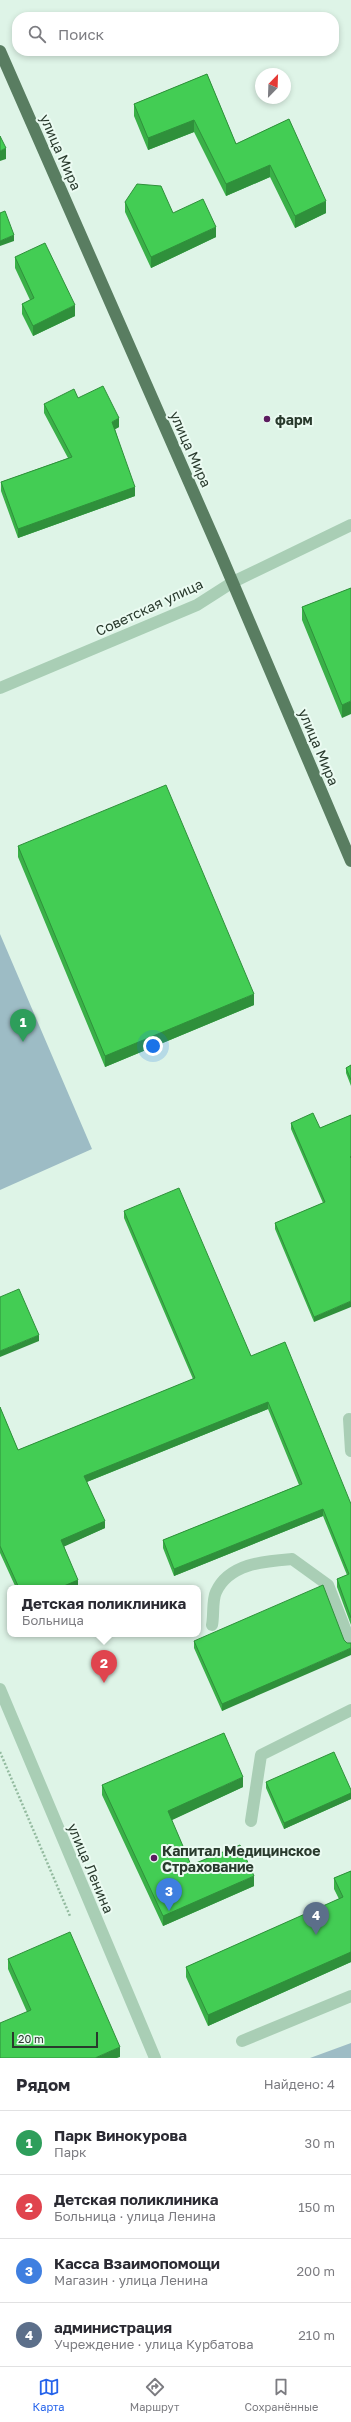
<!DOCTYPE html>
<html lang="ru">
<meta charset="utf-8">
<style>
:root{--surface:#fff;--page:#f7f7f7;--text:#2b2b33;--muted:#7c7c81;--line:#e1e1e2;--accent:#2563eb}
body{margin:0;font-family:"Golos Text",sans-serif;background:var(--page);color:var(--text)}
.compass{position:absolute;left:255px;top:68px;width:36px;height:36px;border-radius:50%;background:var(--surface);box-shadow:0 2px 6px #0003;rotate:23deg}
.scale{position:absolute;left:12px;bottom:10px;width:86px;box-sizing:border-box;padding-left:4px;border:2px solid #293a2d;border-top:0;font-size:11px;line-height:14px;white-space:nowrap;color:#293a2d;-webkit-text-stroke:3px #ebfbf2;paint-order:stroke}
.you{position:absolute;left:153px;top:1046px;width:14px;height:14px;margin:-10px;border:3px solid #fff;border-radius:50%;background:#1a73e8;box-shadow:0 0 0 6px #1a73e833}
.badge{display:grid;place-items:center;width:26px;height:26px;border-radius:50%;background:var(--accent);color:#fff;font-size:13px;font-weight:700}
.pin{position:absolute;translate:-50% -33px;filter:drop-shadow(0 1px 2px #0008)}
.pin::after{content:'';position:absolute;top:21px;width:14px;height:12px;background:inherit;clip-path:polygon(0 0,100% 0,50% 100%)}
.popup{position:absolute;left:7px;top:1585px;width:194px;height:52px;box-sizing:border-box;display:grid;place-content:center;border-radius:8px;background:var(--surface);filter:drop-shadow(0 1px 3px #0005);font-size:13px;white-space:nowrap;color:var(--muted)}
.popup b{font-size:15px;color:var(--text)}
.popup::after{content:'';position:absolute;left:50%;top:100%;margin-left:-8px;border:8px solid transparent;border-top-color:var(--surface)}
.list{margin:0;padding:0;list-style:none}
h2{display:flex;justify-content:space-between;align-items:center;height:52px;margin:0;padding:0 16px;font-size:17px}
h2 small{font-size:13px;font-weight:400;color:var(--muted)}
.list li{display:grid;grid-template-columns:26px 1fr auto;gap:12px;align-items:center;box-sizing:border-box;height:64px;padding:0 16px;border-top:1px solid var(--line)}
.list b{display:block;font-size:15px;white-space:nowrap}
.list p{margin:0;font-size:13px;white-space:nowrap;color:var(--muted)}
.list em{font-size:13px;font-style:normal;color:var(--muted)}
.icon{flex:none;width:22px;height:22px;fill:none;stroke:currentColor;stroke-width:2;stroke-linecap:round;stroke-linejoin:round}
.map{position:relative;flex:none;width:351px;height:2058px;overflow:hidden}
.search{position:absolute;background:var(--surface);box-shadow:0 2px 6px #0003;left:12px;right:12px;top:12px;height:44px;display:flex;align-items:center;gap:10px;box-sizing:border-box;padding:0 14px;border-radius:16px;color:var(--muted);font-size:15px}
.sheet{height:308px;background:var(--surface)}
nav{display:flex;justify-content:space-around;align-items:center;box-sizing:border-box;height:56px;border-top:1px solid var(--line);background:var(--surface);font-size:11px;color:var(--muted)}
nav a{display:grid;justify-items:center;gap:2px}
nav .on{color:var(--accent)}
.map>svg:first-child{display:block}
</style>
<div class="map">
<svg width="351" height="2058" viewBox="0 0 351 2058">
<rect width="100%" height="100%" fill="#def4e7"/>
<path fill="#9dbcc5" d="M0,934L92,1149L0,1190Z
M351,2043V2058H310Z"/>
<g fill="none" stroke-linecap="round" stroke-linejoin="round">
<path stroke="#93ba9f" stroke-width="2.5" stroke-dasharray="2 2" stroke-linecap="butt" d="M0,1752L70,1916"/>
<path stroke="#a9ceb5" stroke-width="12" d="M0,688L197,605L233,582L351,525
M349,1419L351,1451
M212,1625C214,1616 212,1600 216,1592C229,1563 266,1561 292,1559L328,1585L351,1644
M0,1689L155,2058
M251,1821L261,1755L351,1710
M242,2041L351,1996"/>
<path stroke="#597d61" stroke-width="12" d="M0,51L221,555L351,861"/>
</g>
<path fill="#3ab048" d="M207,74L236,144L289,119L326,213L295,228L270,177L226,196L194,132L148,150L134,116V104Z
M125,202L173,213L216,237L151,268L125,212Z
M15,257L75,316L33,336L22,314V304L30,300L15,268Z
M78,398L119,427L115,429L135,496L18,538L1,491V482L68,458L44,413V404Z
M351,588L342,718L302,620V607Z
M18,846L254,1005L105,1067L18,857Z
M351,1065V1086L346,1073V1068Z
M351,1115L314,1322L275,1229V1223L323,1203L291,1129V1123L320,1128Z
M124,1211L251,1356L351,1504V1625L337,1587V1579L347,1575L323,1516L174,1576L163,1548V1540L299,1485L268,1409L87,1482L105,1528L64,1546L78,1587L76,1588H16L0,1553V1407L18,1450L193,1379L124,1218Z
M344,1640L347,1643L222,1711L194,1648V1641Z
M266,1782L351,1790V1799L284,1829L266,1788Z
M102,1785L243,1787L171,1820L191,1865L254,1886L163,1926L102,1795Z
M351,1871V1962L208,2026L186,1977V1967L339,1899L334,1889V1878Z
M8,1959L120,2057L27,2012L8,1969Z"/>
<path fill="#2f903b" d="M194,120V132L148,150V138Z
M6,148V159L0,161V151Z
M270,165V177L226,196V184Z
M326,201V213L295,228V216Z
M216,227V237L151,268V257Z
M14,235V241L0,246V241Z
M75,305V316L33,336V326Z
M119,418V427L112,431V422Z
M135,487V496L18,538V529Z
M351,701V714L342,718V705Z
M254,994V1005L105,1067V1056Z
M351,1301V1307L314,1322V1317Z
M39,1335V1341L0,1357V1351Z
M268,1402V1409L84,1483V1476Z
M323,1509V1516L174,1576V1569Z
M105,1521V1528L61,1548V1540Z
M78,1580V1587L76,1588H59Z
M351,1648V1655L222,1711V1704Z
M243,1777V1787L168,1822V1811Z
M351,1793V1799L284,1829V1823Z
M254,1876V1886L163,1926V1916Z
M351,1952V1962L208,2026V2015Z
M120,2047V2057L117,2058H95Z"/>
<path fill="#43cd54" stroke="#2f903b" d="M207,74L236,144L289,119L326,201L295,216L270,165L226,184L194,120L148,138L134,104Z
M0,136L6,148L0,151Z
M137,184L161,186L173,213L203,199L216,227L151,257L125,202Z
M5,211L14,235L0,241V213Z
M45,243L75,305L33,326L22,304L34,298L15,257Z
M103,386L119,418L112,422L135,487L18,529L1,482L72,457L44,404L74,389L78,398Z
M351,588V701L342,705L302,607Z
M166,785L254,994L105,1056L18,846Z
M351,1065V1080L346,1068Z
M313,1113L320,1128L351,1115V1156L350,1157L351,1158V1301L314,1317L275,1223L325,1202L291,1123Z
M179,1188L251,1356L285,1342L351,1504V1618L337,1579L349,1574L323,1509L174,1569L163,1540L302,1484L268,1402L84,1476L105,1521L61,1540L78,1580L59,1588H19L0,1546V1407L18,1450L195,1378L124,1211Z
M19,1289L39,1335L0,1351V1297Z
M323,1585L344,1640L347,1643H351V1648L222,1704L194,1641Z
M224,1733L243,1777L168,1811L191,1865L240,1845L254,1876L163,1916L102,1785Z
M334,1752L351,1790V1793L284,1823L266,1782Z
M351,1871V1952L208,2015L186,1967L343,1897L334,1878Z
M70,1932L120,2047L95,2058H0V2023L31,2010L8,1959Z"/>
<g fill="#5b1c5f" stroke="#ebfbf2" stroke-width="1.5">
<circle cx="267" cy="419" r="4"/>
<circle cx="154" cy="1858" r="4"/>
</g>
<g text-anchor="middle" dominant-baseline="central" stroke-width="4" stroke-linejoin="round" paint-order="stroke">
<g font-size="14" fill="#293a2d" stroke="#ebfbf2">
<text transform="translate(61 152) rotate(66)">улица Мира</text>
<text transform="translate(191 449) rotate(66)">улица Мира</text>
<text transform="translate(149 607) rotate(-25)">Советская улица</text>
<text transform="translate(319 747) rotate(67)">улица Мира</text>
<text transform="translate(91 1868) rotate(67)">улица Ленина</text>
</g>
<g font-size="14" font-weight="bold" fill="#293a2d" stroke="#ebfbf2" text-anchor="start">
<text x="275" y="419">фарм</text>
<text x="162" y="1850">Капитал Медицинское<tspan x="162" dy="16">Страхование</tspan></text>
</g>
</g>
</svg>
<svg class="compass" viewBox="-18 -18 36 36"><path d="M0-13l5 13h-10z" fill="#e53935"/><path d="M0 13l5-13h-10z" fill="#7c7c81"/></svg>
<div class="scale">20 m</div>
<div class="you"></div>
<div class="pin badge" style="left:23px;top:1042px;background:#2e9e5b">1</div>
<div class="pin badge" style="left:104px;top:1683px;background:#e0444e">2</div>
<div class="popup"><b>Детская поликлиника</b>Больница</div>
<div class="pin badge" style="left:169px;top:1911px;background:#3f7fe0">3</div>
<div class="pin badge" style="left:316px;top:1935px;background:#5c6f8a">4</div>
<div class="search"><svg class="icon" aria-label="search" viewBox="0 0 24 24"><circle cx="10" cy="10" r="6"/><path d="M15 15l6 6"/></svg>Поиск</div>
</div>
<section class="sheet">
<h2>Рядом<small>Найдено: 4</small></h2>
<ul class="list">
<li><span class="badge" style="background:#2e9e5b">1</span><div><b>Парк Винокурова</b><p>Парк</p></div><em>30 m</em></li>
<li><span class="badge" style="background:#e0444e">2</span><div><b>Детская поликлиника</b><p>Больница · улица Ленина</p></div><em>150 m</em></li>
<li><span class="badge" style="background:#3f7fe0">3</span><div><b>Касса Взаимопомощи</b><p>Магазин · улица Ленина</p></div><em>200 m</em></li>
<li><span class="badge" style="background:#5c6f8a">4</span><div><b>администрация</b><p>Учреждение · улица Курбатова</p></div><em>210 m</em></li>
</ul>
</section>
<nav>
<a class="on"><svg class="icon" aria-label="map" viewBox="0 0 24 24"><path d="M3 6l6-2 6 2 6-2v14l-6 2-6-2-6 2zM9 4v14M15 6v14"/></svg>Карта</a>
<a><svg class="icon" aria-label="directions" viewBox="0 0 24 24"><path d="M12 3l9 9-9 9-9-9zM9 14v-3h6M13 9l2 2-2 2"/></svg>Маршрут</a>
<a><svg class="icon" aria-label="saved" viewBox="0 0 24 24"><path d="M7 4h10v16l-5-4-5 4z"/></svg>Сохранённые</a>
</nav>
